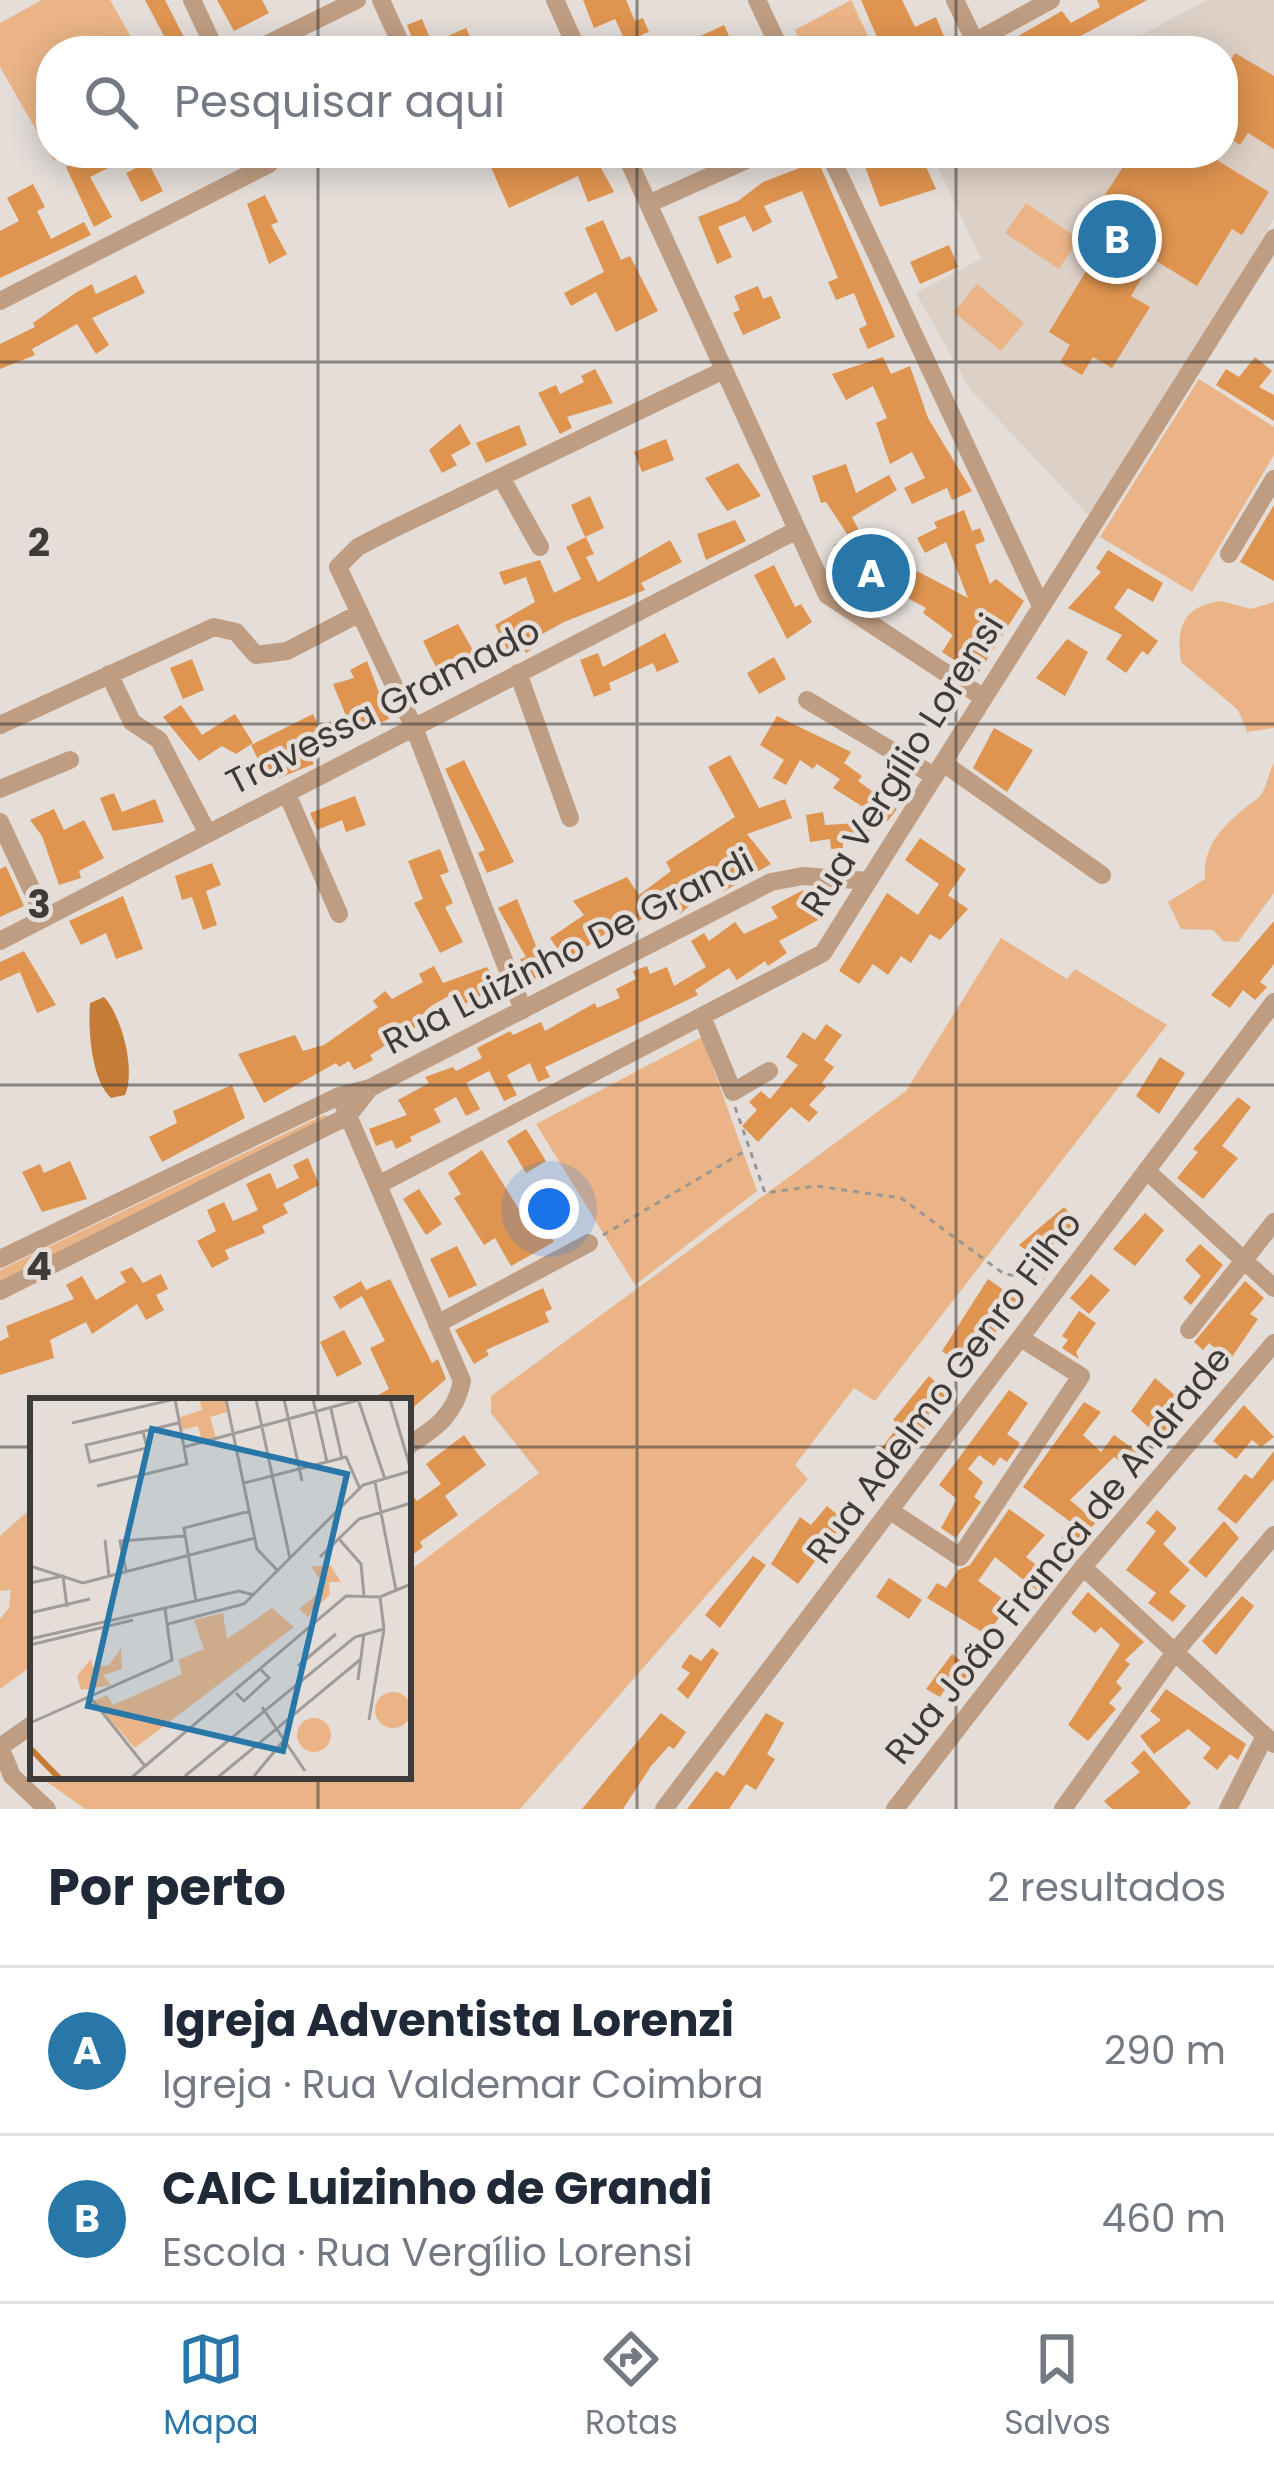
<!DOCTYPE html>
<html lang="pt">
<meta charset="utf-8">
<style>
:root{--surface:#fff;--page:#f6f6f7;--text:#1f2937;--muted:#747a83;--line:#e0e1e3;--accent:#2877a8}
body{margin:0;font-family:Poppins,sans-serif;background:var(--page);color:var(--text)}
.you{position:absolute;left:549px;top:1209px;width:42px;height:42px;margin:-30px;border:9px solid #fff;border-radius:50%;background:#1a73e8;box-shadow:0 0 0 18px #1a73e833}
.badge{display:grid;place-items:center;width:78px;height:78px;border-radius:50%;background:var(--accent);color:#fff;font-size:39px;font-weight:700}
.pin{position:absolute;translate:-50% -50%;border:6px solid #fff;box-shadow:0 3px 12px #0006}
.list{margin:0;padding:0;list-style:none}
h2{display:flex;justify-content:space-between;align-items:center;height:156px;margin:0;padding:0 48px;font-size:51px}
h2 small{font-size:39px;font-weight:400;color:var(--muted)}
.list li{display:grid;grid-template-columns:78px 1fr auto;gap:36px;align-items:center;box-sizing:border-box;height:168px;padding:0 48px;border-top:3px solid var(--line)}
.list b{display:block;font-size:45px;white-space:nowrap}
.list p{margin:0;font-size:39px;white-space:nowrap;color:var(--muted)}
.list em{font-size:39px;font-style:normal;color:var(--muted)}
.icon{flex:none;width:66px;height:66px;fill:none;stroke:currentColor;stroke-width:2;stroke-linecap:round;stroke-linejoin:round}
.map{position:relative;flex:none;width:1274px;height:1809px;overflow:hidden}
.search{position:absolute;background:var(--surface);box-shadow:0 6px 30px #0003;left:36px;right:36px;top:36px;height:132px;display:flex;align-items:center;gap:30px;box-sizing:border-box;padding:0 42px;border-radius:48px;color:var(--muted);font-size:45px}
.sheet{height:492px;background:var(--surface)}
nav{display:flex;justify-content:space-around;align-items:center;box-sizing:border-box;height:168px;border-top:3px solid var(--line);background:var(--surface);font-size:33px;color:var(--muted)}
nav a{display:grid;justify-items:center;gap:6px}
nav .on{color:var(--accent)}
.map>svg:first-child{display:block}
</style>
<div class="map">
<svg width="1274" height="1809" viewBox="0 0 1274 1809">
<rect width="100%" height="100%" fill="#e4ddd8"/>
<path fill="#ddd0c6" d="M1207,0H1274V219L1091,518L970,389L916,293L981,259L931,153H1223V51H1112Z"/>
<path fill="#ebb486" d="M42,0H110L139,51H51V153H68L54,161L0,67V23Z
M851,0L875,51H805L795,30Z
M1026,203L1079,239L1059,269L1005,233Z
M977,284L1024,323L1001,351L954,312Z
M1199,379L1274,427V455L1192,592L1100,537Z
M1221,601L1251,609L1274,602V728L1247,732L1238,710L1181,662C1176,627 1183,606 1221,601Z
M1274,763V893L1238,942L1223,941L1213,930L1181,929L1168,902L1205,879C1202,840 1231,819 1258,798C1266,792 1268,773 1274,763Z
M1001,938L1067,979L1075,969L1167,1025L875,1401L854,1388L795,1465L808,1479L520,1809H85L39,1776H408V1572L539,1473L491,1413V1396L906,1091Z
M702,1037L757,1191L635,1285L536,1124Z
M324,1115L328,1116L0,1289V1270Z
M29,1510H33V1665L0,1689V1619L9,1608L11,1590L0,1591V1536Z"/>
<path fill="#c67c36" d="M104,997C122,1016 136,1071 125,1095L111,1098C91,1080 88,1029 90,1003Z"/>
<path fill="#df9450" d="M145,0H165L191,51H172Z
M217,0H262L269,13L234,31Z
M583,0H626L635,21L643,18L649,32L641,35L648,51H630L615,19L594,28Z
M861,0H902L915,27L936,17L945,39L917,51H883Z
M1097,0H1147L1053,51H992L1062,11L1071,23L1100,7Z
M422,19L432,43L466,28L476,49L503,37L509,51H417L407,25Z
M724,25L736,51H668Z
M1235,53L1274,76V149L1248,133L1240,145L1223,134V73Z
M93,153H115L120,162L90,177L112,217L94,227L66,167Z
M513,153H593L614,192L588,202L578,176L509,208L489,163Z
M860,153H881L886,164L920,153L936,189L880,207Z
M1132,153H1219L1215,159L1269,192L1242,235L1232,229L1197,286L1153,259L1131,296L1150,307L1112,368L1093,357L1082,375L1060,362L1070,345L1049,332L1088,268L1111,282L1134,245L1090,218Z
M818,161L895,337L868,349L859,329L867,325L854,293L836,300L828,282L838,278L802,191L764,206L772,222L753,232L745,216L718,227L732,257L717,264L698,217L738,201L763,182Z
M148,162L163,191L141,202L126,173Z
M33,184L45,207L37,211L51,239L84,222L91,235L0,278V231L19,221L7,198Z
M265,195L278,222L271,225L287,254L269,264L247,204Z
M603,220L621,260L630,256L658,311L616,332L596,292L571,306L564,293L604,272L585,228Z
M949,245L958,267L920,284L910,262Z
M136,275L145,293L92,318L109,345L96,354L77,324L32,349L35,355L0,369V344L35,327L33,323L77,292L92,284L96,294Z
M758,286L763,299L771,296L781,318L743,335L733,313L740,310L734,296Z
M883,357L891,374L910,366L928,418L972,491L952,500L947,488L912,504L904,488L925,478L912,452L890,464L876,423L887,418L873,386L846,400L832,374Z
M1255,357L1272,371L1259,387L1274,395V421L1216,385L1226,369L1239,377Z
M595,369L613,403L567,417L572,428L560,434L538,393L556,385L560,394L584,382L581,376Z
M460,424L471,444L451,455L457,465L442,473L429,450Z
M519,425L527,445L486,463L476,443Z
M666,439L674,460L642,472L634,452Z
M738,463L761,496L727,511L705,478Z
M846,464L856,493L889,475L897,490L852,517L881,574L872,590L856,581L867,561L859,554L842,562L834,545L849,537L826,502L821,503L812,476Z
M590,496L604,528L585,537L571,505Z
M1274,505V581L1240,562Z
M964,510L972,531L980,528L985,541L975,545L990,584L996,579L1024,601L977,675L942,652L953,635L923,613L926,608L904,596L917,571L968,598L946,542L925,553L917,538L937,528L934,522Z
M735,520L746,541L706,560L697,534Z
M586,537L594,554L586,557L598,582L670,540L682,562L641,583L645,590L564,622L535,638L539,645L526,653L524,649L510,655L495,625L535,602L526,577L504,585L499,572L540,560L554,593L581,579L566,547Z
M1108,550L1163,583L1153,602L1128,588L1114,608L1158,641L1148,655L1142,651L1126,673L1106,659L1122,635L1068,608L1101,572L1096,568Z
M774,565L795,607L801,604L812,622L787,639L754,575Z
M458,624L478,659L438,671L423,641Z
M665,633L679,662L657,672L653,663L609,683L611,690L594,697L580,660L598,653L603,667Z
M1067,639L1088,652L1065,696L1036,678Z
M774,657L786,679L759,694L747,673Z
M192,659L204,690L183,699L170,668Z
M367,661L389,719L309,755L314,764L269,782L251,745L313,714L319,726L346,716L333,684L354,678L350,670Z
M181,705L202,735L235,714L253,743L236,754L222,746L199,761L163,717Z
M777,716L851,752L844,763L862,776L858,781L897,809L887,822L833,788L840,779L817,764L813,769L800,760L786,785L773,778L784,760L760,745Z
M994,728L1033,750L1007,792L973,768Z
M730,755L759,808L785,799L792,818L747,834L771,864L723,892L707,868L679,886L693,903L680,914L674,910L659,921L653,912L632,925L636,931L622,940L614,928L566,961L550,938L584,915L573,901L627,877L639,895L671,871L666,862L735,817L708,767Z
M464,760L514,862L487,873L478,853L485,850L445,769Z
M114,793L122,812L155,799L164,822L113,831L100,798Z
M355,796L366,825L346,832L342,820L317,830L310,813Z
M54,809L64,830L84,820L104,858L79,871L81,878L59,885L42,836L30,820Z
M823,812L825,825L874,822L861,847L843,838V848L831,849L830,839L810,842L806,815Z
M920,838L966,869L948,895L968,909L940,940L930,934L911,963L901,956L888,975L873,964L859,984L839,971L887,893L918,915L939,884L905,860Z
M440,849L449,872L440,875L453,903L445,907L463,942L440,953L414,903L423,899L408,861Z
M212,863L221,885L206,891L217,925L203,930L192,897L182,900L175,876Z
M6,866L24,906L0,917V869Z
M803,890L822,918L779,941L787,953L768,966L765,961L737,980L729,968L695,990L698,995L545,1067L550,1077L538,1082L530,1063L507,1075L517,1095L504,1101L489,1071L466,1083L480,1109L466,1116L456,1097L434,1109L441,1122L410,1137L412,1141L396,1149L392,1140L376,1146L369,1129L407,1115L398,1100L429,1083L425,1077L453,1067L456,1071L482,1058L477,1048L510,1031L513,1035L541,1022L545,1031L595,1003L597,1008L620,998L616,989L636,979L633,971L647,966L650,974L667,967L674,986L706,967L691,941L704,933L709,941L735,922L744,934L778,918L771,907Z
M123,896L143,949L116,959L106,933L81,945L69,921Z
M517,899L547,973L529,981L520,959L526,957L498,908Z
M1274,921V964L1260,982L1267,987L1255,1000L1243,990L1230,1008L1211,995Z
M24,951L56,1005L37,1013L20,972L0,981V962Z
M434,966L443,983L487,967L499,986L461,1006L454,993L431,1006L421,1016L424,1022L370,1055L373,1060L354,1070L349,1061L339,1067L336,1063L264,1103L238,1054L295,1035L303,1051L324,1045L378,1007L373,1001L385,991L392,999L423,982L419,974Z
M826,1024L842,1035L824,1060L834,1067L822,1083L826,1087L809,1105L818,1112L809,1122L791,1107L758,1142L742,1126L757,1110L749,1102L761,1091L770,1099L798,1065L786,1057L803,1032L815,1040Z
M1160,1057L1185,1073L1159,1114L1136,1096Z
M232,1085L245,1118L162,1162L149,1137L177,1123L173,1111Z
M1238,1097L1251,1107L1222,1146L1238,1158L1203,1199L1177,1178L1198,1152L1193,1149Z
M526,1129L546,1161L526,1173L507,1141Z
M482,1150L520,1211L561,1187L573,1208L544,1224L554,1242L511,1266L495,1238L484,1245L454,1198L461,1194L448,1173Z
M308,1158L319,1185L283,1204L288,1213L262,1226L265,1233L225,1250L229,1259L212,1268L197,1241L216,1231L207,1210L224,1202L233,1221L258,1210L246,1184L270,1173L277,1189L299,1178L293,1165Z
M70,1161L87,1199L42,1212L22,1172L40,1164L44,1173Z
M419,1189L442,1224L426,1235L403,1199Z
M1064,1207L1077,1221L1051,1246L1043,1263L1019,1245Z
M1145,1213L1164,1230L1135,1266L1113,1249Z
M1200,1244L1223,1265L1191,1305L1183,1298L1201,1276L1185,1260Z
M457,1246L477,1285L449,1298L430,1259Z
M132,1267L143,1283L161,1274L168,1289L156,1295L164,1310L146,1320L137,1304L92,1334L86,1322L50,1340L54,1358L0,1375V1341L9,1337L6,1326L74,1299L66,1285L82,1276L96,1300L126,1282L120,1272Z
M1091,1274L1110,1290L1089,1314L1070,1298Z
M390,1279L432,1363L438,1359L446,1379L408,1412V1401H368L389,1389L370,1348L385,1341L362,1296L340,1309L333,1297L361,1281L366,1290Z
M988,1279L1018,1300L968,1371L942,1351Z
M1245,1281L1264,1298L1250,1314L1258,1319L1229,1361L1209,1343L1203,1350L1194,1342Z
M543,1288L552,1309L545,1312L549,1322L486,1350L489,1355L474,1364L455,1330Z
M1079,1311L1096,1323L1076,1352L1079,1359L1062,1348L1068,1340L1062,1336Z
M344,1330L362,1364L337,1377L320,1342Z
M929,1376L948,1393L923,1421L928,1424L900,1465L880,1450L899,1425L893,1420Z
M1155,1378L1177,1397L1163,1413L1173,1422L1159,1437L1131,1411Z
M1009,1390L1028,1403L1007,1434L1020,1443L1007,1462L1000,1457L994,1466L979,1455L968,1469L983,1482L974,1497L981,1502L956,1538L941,1528L957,1499L939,1485Z
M1084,1402L1101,1412L1083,1435L1101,1452L1114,1435L1149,1460L1139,1474L1114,1457L1070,1500L1096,1522L1074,1548L1061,1538L1072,1523L1023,1487Z
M1244,1405L1274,1437L1261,1447L1252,1440L1236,1459L1213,1441Z
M464,1435L486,1465L445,1496L458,1515L420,1542L423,1547L408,1558V1489L417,1501L441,1484L426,1464Z
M1274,1451V1479L1236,1524L1217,1509L1245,1474L1252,1479Z
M827,1506L845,1521L798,1584L771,1564L800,1517L811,1525Z
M1009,1509L1045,1535L1026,1557L1053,1578L1041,1594L995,1557L978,1581L1009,1603L987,1635L927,1598L937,1583L946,1588L958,1570L970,1565Z
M1157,1510L1177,1528L1163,1544L1190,1570L1169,1592L1186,1606L1173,1622L1148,1603L1156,1593L1126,1570L1156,1531L1146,1523Z
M1224,1521L1239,1538L1206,1578L1188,1562Z
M753,1556L766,1565L720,1628L705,1615Z
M889,1578L922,1600L909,1619L876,1597Z
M1088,1592L1144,1642L1125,1660L1130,1664L1116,1682L1122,1688L1109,1703L1116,1709L1088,1741L1068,1725L1120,1645L1101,1627L1095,1633L1071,1613Z
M1242,1596L1254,1606L1216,1655L1202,1641Z
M712,1648L719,1653L688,1699L677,1689L690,1673L681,1667L690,1654L701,1661Z
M952,1654L973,1670L962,1684L953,1677L940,1697L926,1689Z
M1166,1689L1246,1744L1238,1760L1230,1754L1217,1770L1203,1758L1211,1748L1188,1729L1154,1754L1140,1736L1161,1720L1150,1711Z
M661,1713L686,1732L674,1749L669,1746L651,1766L623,1809H582Z
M766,1713L784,1723L767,1754L775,1759L756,1790L746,1784L729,1809H687L716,1771L724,1776Z
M1144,1750L1191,1803L1185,1809H1112L1104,1801L1140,1772L1131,1763Z"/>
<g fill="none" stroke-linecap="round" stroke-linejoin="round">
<path stroke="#9c9793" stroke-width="3" stroke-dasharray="6 6" stroke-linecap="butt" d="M735,1107L765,1193L816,1186L901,1198L1004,1274L1044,1279
M603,1235L745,1151"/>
<path stroke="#bf9d82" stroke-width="18" d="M192,0L216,51
M381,0L404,51
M555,0L578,51
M757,0L781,51
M955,0L979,50
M253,51L357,0
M958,51L1051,0
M625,153L827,595L984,698
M829,153L1041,606
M648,204L762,153
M0,301L269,164L264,153
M502,479L540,547
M1229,554L1274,479
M518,673L570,818
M109,674L132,722L159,740L208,834
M807,700L934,776
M0,725L214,627L236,632L256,655L287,651L360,613
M943,763L1102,875
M0,789L70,760
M287,794L339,914
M0,822L45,918
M0,941L797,530
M523,1010L415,730L338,567L358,547L389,531L724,370
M702,1016L733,1092L769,1071
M344,1106L462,1381C455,1415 436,1428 408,1446
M1147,1171L1274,1288
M378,1185L823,953L1274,238
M0,1259L339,1096L370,1088L771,882L803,876L868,881
M0,1291L348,1116L370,1088
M437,1324L589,1243
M1189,1330L1274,1222
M892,1512L960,1557L1081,1376L1022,1339
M1083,1567L1274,1744
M0,1747L12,1776L47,1809
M0,1747L33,1724
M664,1809L1274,1002
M895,1809L1083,1567L1274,1343
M1063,1809L1175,1652L1274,1535
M1228,1809L1265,1736"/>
</g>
<path fill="none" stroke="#3e3b39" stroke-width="3" stroke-opacity="0.55" d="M318,0V51M637,0V51M956,0V51M318,153V1401M637,153V1809M956,153V1809M0,362H1274M0,724H1274M0,1085H1274M0,1447H33M408,1447H1274M318,1776V1809"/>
<g text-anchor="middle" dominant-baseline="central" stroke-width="9" stroke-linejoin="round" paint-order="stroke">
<g font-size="36" fill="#3e3b39" stroke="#e4ddd8">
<text transform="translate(383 706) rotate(-27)">Travessa Gramado</text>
<text transform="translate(902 765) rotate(-58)">Rua Vergílio Lorensi</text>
<text transform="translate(568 951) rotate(-27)">Rua Luizinho De Grandi</text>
<text transform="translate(944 1387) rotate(-53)">Rua Adelmo Genro Filho</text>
<text transform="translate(1058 1555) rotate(-51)">Rua João Franca de Andrade</text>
</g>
</g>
<g transform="translate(30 1398)">
<rect width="381" height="381" fill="#e4ddd8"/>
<path d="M161,1H195L197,14L180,19L186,40L172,43L168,28L152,32L150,19L172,12L169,1L155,5ZM281,168H301L311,184H299L300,196L278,219L269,211L295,190ZM242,210L264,229L105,350L64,303L77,297L83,307L152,276L148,262L174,251L164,222L193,215L197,241ZM91,250L92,271L73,277L81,287L51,292L47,278L61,261L63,269L79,267ZM345 312a18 18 0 1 1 36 0a18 18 0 1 1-36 0ZM267 337a17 17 0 1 1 34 0a17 17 0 1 1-34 0Z" fill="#ebb486"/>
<path fill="none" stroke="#c67c36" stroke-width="6" d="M0,350L29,380"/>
<path fill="none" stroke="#a29c98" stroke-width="3" d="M196,1L227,151L248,173M226,1L260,161M254,1L272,83M283,1L297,64M328,1L355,81M360,1L381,72M301,11L312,60M42,25L145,1M113,33L117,50L60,64L56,47L148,25M154,49L332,1M345,84L366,192M214,85L316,59L330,91M67,88L157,66L145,1M309,141L331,166L334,198M75,142L79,178M290,159L329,121L381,105M0,168L53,185L225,140M96,173L90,143L154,138M0,185L33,178L37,209M166,204L154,130L220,113M0,215L60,201M138,226L214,206L333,87L381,73M0,241L209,193L224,197M0,247L103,222M268,268L306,236M328,282L334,236M206,295L214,303L239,280L231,272M60,299L115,368M232,309L275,373M339,322L354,231L350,199M0,325L142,262L135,211M155,378L325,239L354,231M224,378L254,342M101,380L316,198L350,199L381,186M187,380L331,261"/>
<path fill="#2877a8" fill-opacity="0.15" stroke="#2877a8" stroke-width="6" d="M122,31L317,76L253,353L58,308Z"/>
<rect width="381" height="381" fill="none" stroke="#3e3b39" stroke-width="6"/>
</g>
<g font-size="39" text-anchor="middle" font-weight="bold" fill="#3e3b39" stroke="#e4ddd8" stroke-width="9" stroke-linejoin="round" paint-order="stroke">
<text x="39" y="556">2</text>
<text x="39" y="918">3</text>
<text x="39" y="1280">4</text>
</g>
</svg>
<div class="you"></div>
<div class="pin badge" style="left:871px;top:573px">A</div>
<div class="pin badge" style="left:1117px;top:239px">B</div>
<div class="search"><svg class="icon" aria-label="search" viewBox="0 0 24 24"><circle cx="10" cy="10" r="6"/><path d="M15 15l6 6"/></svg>Pesquisar aqui</div>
</div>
<section class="sheet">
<h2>Por perto<small>2 resultados</small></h2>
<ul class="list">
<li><span class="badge">A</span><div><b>Igreja Adventista Lorenzi</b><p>Igreja · Rua Valdemar Coimbra</p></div><em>290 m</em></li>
<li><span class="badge">B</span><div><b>CAIC Luizinho de Grandi</b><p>Escola · Rua Vergílio Lorensi</p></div><em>460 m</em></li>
</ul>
</section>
<nav>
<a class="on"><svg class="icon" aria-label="map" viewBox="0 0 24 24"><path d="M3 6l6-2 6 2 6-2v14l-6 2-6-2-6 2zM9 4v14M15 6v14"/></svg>Mapa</a>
<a><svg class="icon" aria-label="directions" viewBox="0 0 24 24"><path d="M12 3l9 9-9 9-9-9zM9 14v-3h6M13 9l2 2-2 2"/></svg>Rotas</a>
<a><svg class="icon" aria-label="saved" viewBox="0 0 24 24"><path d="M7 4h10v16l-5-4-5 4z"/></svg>Salvos</a>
</nav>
